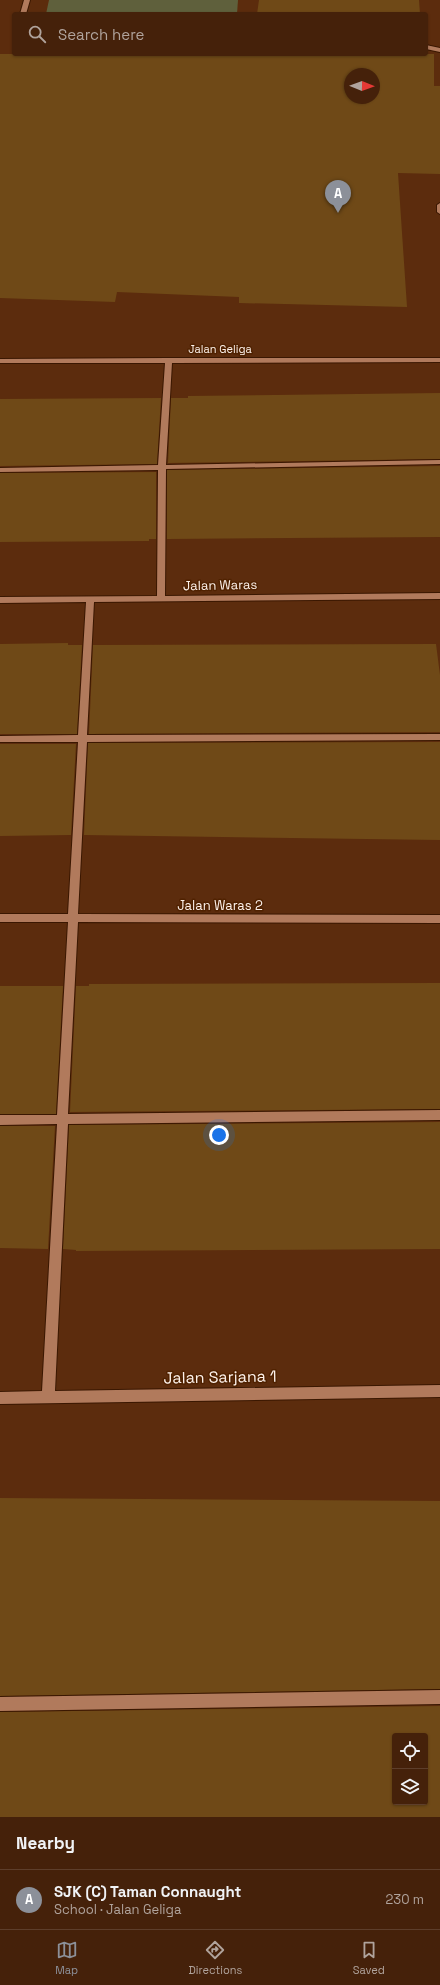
<!DOCTYPE html>
<meta charset="utf-8">
<style>
:root{--surface:#45210a;--page:#4f2e18;--text:#f1f3f6;--muted:#b0a39c;--line:#5d3e2b;--accent:#8c9099}
body{margin:0;font-family:"Space Grotesk",sans-serif;background:var(--page);color:var(--text)}
.controls{position:absolute;right:12px;bottom:12px;display:grid;overflow:hidden;border-radius:4px;box-shadow:0 1px 3px #0004}
.controls button{width:36px;height:36px;display:grid;place-items:center;padding:0;border:0;border-bottom:1px solid var(--line);background:var(--surface);color:var(--text);font:20px sans-serif}
.compass{position:absolute;left:344px;top:68px;width:36px;height:36px;border-radius:50%;background:var(--surface);box-shadow:0 1px 3px #0004;rotate:91deg}
.you{position:absolute;left:219px;top:1135px;width:14px;height:14px;margin:-10px;border:3px solid #fff;border-radius:50%;background:#1a73e8;box-shadow:0 0 0 6px #1a73e833}
.badge{display:grid;place-items:center;width:26px;height:26px;border-radius:50%;background:var(--accent);color:#fff;font-size:13px;font-weight:700}
.pin{position:absolute;translate:-50% -33px;filter:drop-shadow(0 1px 2px #0008)}
.pin::after{content:'';position:absolute;top:21px;width:14px;height:12px;background:inherit;clip-path:polygon(0 0,100% 0,50% 100%)}
.list{margin:0;padding:0;list-style:none}
h2{display:flex;justify-content:space-between;align-items:center;height:52px;margin:0;padding:0 16px;font-size:17px}
h2 small{font-size:13px;font-weight:400;color:var(--muted)}
.list li{display:grid;grid-template-columns:26px 1fr auto;gap:12px;align-items:center;box-sizing:border-box;height:60px;padding:0 16px;border-top:1px solid var(--line)}
.list b{display:block;font-size:15px;white-space:nowrap}
.list p{margin:0;font-size:13px;white-space:nowrap;color:var(--muted)}
.list em{font-size:13px;font-style:normal;color:var(--muted)}
.icon{flex:none;width:22px;height:22px;fill:none;stroke:currentColor;stroke-width:2;stroke-linecap:round;stroke-linejoin:round}
.map{position:relative;flex:none;width:440px;height:1817px;overflow:hidden}
.search{position:absolute;background:var(--surface);box-shadow:0 1px 3px #0004;left:12px;right:12px;top:12px;height:44px;display:flex;align-items:center;gap:10px;box-sizing:border-box;padding:0 14px;border-radius:4px;color:var(--muted);font-size:15px}
.sheet{height:112px;background:var(--surface)}
nav{display:flex;justify-content:space-around;align-items:center;box-sizing:border-box;height:56px;border-top:1px solid var(--line);background:var(--surface);font-size:11px;color:var(--muted)}
nav a{display:grid;justify-items:center;gap:2px}
nav .on{color:var(--accent)}
.map>svg:first-child{display:block}
</style>
<div class="map">
<svg width="440" height="1817" viewBox="0 0 440 1817">
<rect width="100%" height="100%" fill="#5c2c0d"/>
<path fill="#5f603c" d="M49,0H238L237,14H46Z"/>
<path fill="#6f4917" fill-rule="evenodd" d="M259,0H419L420,14H257Z
M0,54H434V86H440V174L398,173L407,307L239,303V297L117,292L115,302L0,298ZM350,74H374V98H350Z
M440,393V459L168,463L171,398H188V396Z
M161,398L157,464L0,466V399Z
M440,466V537L167,539V470Z
M156,472V539H149V541L0,542V473Z
M68,643V645H82L77,734H0V644Z
M436,644L440,675V732L89,734L93,645Z
M440,742V840L84,835L88,743Z
M0,744H76L71,835L0,836Z
M440,983V1109L70,1112L76,986H89V984Z
M0,986H63L56,1114H0Z
M440,1122V1249L76,1251V1250L63,1249L69,1125Z
M0,1126H55L48,1249L0,1248Z
M0,1498L440,1501V1689L0,1696Z
M440,1706V1817H0V1712ZM395,1736H425V1802H395Z"/>
<g fill="none" stroke-linecap="round" stroke-linejoin="round">
<defs>
<path id="minor" d="M24,0H30L26,14H20Z
M426,45L440,48V52L426,49Z
M440,203V214L437,212V205Z
M167,358H440V362L172,363L166,465L440,460V464L166,469L165,596L440,593V599L94,602L87,735L440,734V740L87,742L78,914L440,915V923L78,922L68,1114L440,1110V1120L68,1124L55,1391L440,1385V1397L0,1404V1392L42,1391L57,1124L0,1125V1115H57L68,922H0V914H68L78,742H0V736L78,735L86,602L0,603V597L157,596L158,470L0,472V468L158,465L165,363H0V359Z
M440,1690V1704L0,1711V1697Z"/>
</defs>
<use href="#minor" stroke="#3a1701" stroke-width="2"/>
<use href="#minor" fill="#b17a5c" fill-rule="evenodd"/>
</g>
<g text-anchor="middle" dominant-baseline="central" stroke-width="3" stroke-linejoin="round" paint-order="stroke">
<g font-size="11" fill="#fdf1ea" stroke="#502201">
<text x="220" y="349">Jalan Geliga</text>
</g>
<g font-size="13" fill="#fdf1ea" stroke="#502201">
<text transform="translate(220 585) rotate(-1)">Jalan Waras</text>
<text x="220" y="905">Jalan Waras 2</text>
</g>
<g font-size="16" fill="#fdf1ea" stroke="#502201">
<text transform="translate(220 1377) rotate(-1)">Jalan Sarjana 1</text>
</g>
</g>
</svg>
<div class="controls">
<button><svg class="icon" aria-label="locate" viewBox="0 0 24 24"><circle cx="12" cy="12" r="6"/><path d="M12 2v4M12 18v4M2 12h4M18 12h4"/></svg></button>
<button><svg class="icon" aria-label="layers" viewBox="0 0 24 24"><path d="M12 4l9 5-9 5-9-5zM3 14l9 5 9-5"/></svg></button>
</div>
<svg class="compass" viewBox="-18 -18 36 36"><path d="M0-13l5 13h-10z" fill="#e53935"/><path d="M0 13l5-13h-10z" fill="#b0a39c"/></svg>
<div class="you"></div>
<div class="pin badge" style="left:338px;top:213px">A</div>
<div class="search"><svg class="icon" aria-label="search" viewBox="0 0 24 24"><circle cx="10" cy="10" r="6"/><path d="M15 15l6 6"/></svg>Search here</div>
</div>
<section class="sheet">
<h2>Nearby<small></small></h2>
<ul class="list">
<li><span class="badge">A</span><div><b>SJK (C) Taman Connaught</b><p>School · Jalan Geliga</p></div><em>230 m</em></li>
</ul>
</section>
<nav>
<a class="on"><svg class="icon" aria-label="map" viewBox="0 0 24 24"><path d="M3 6l6-2 6 2 6-2v14l-6 2-6-2-6 2zM9 4v14M15 6v14"/></svg>Map</a>
<a><svg class="icon" aria-label="directions" viewBox="0 0 24 24"><path d="M12 3l9 9-9 9-9-9zM9 14v-3h6M13 9l2 2-2 2"/></svg>Directions</a>
<a><svg class="icon" aria-label="saved" viewBox="0 0 24 24"><path d="M7 4h10v16l-5-4-5 4z"/></svg>Saved</a>
</nav>
